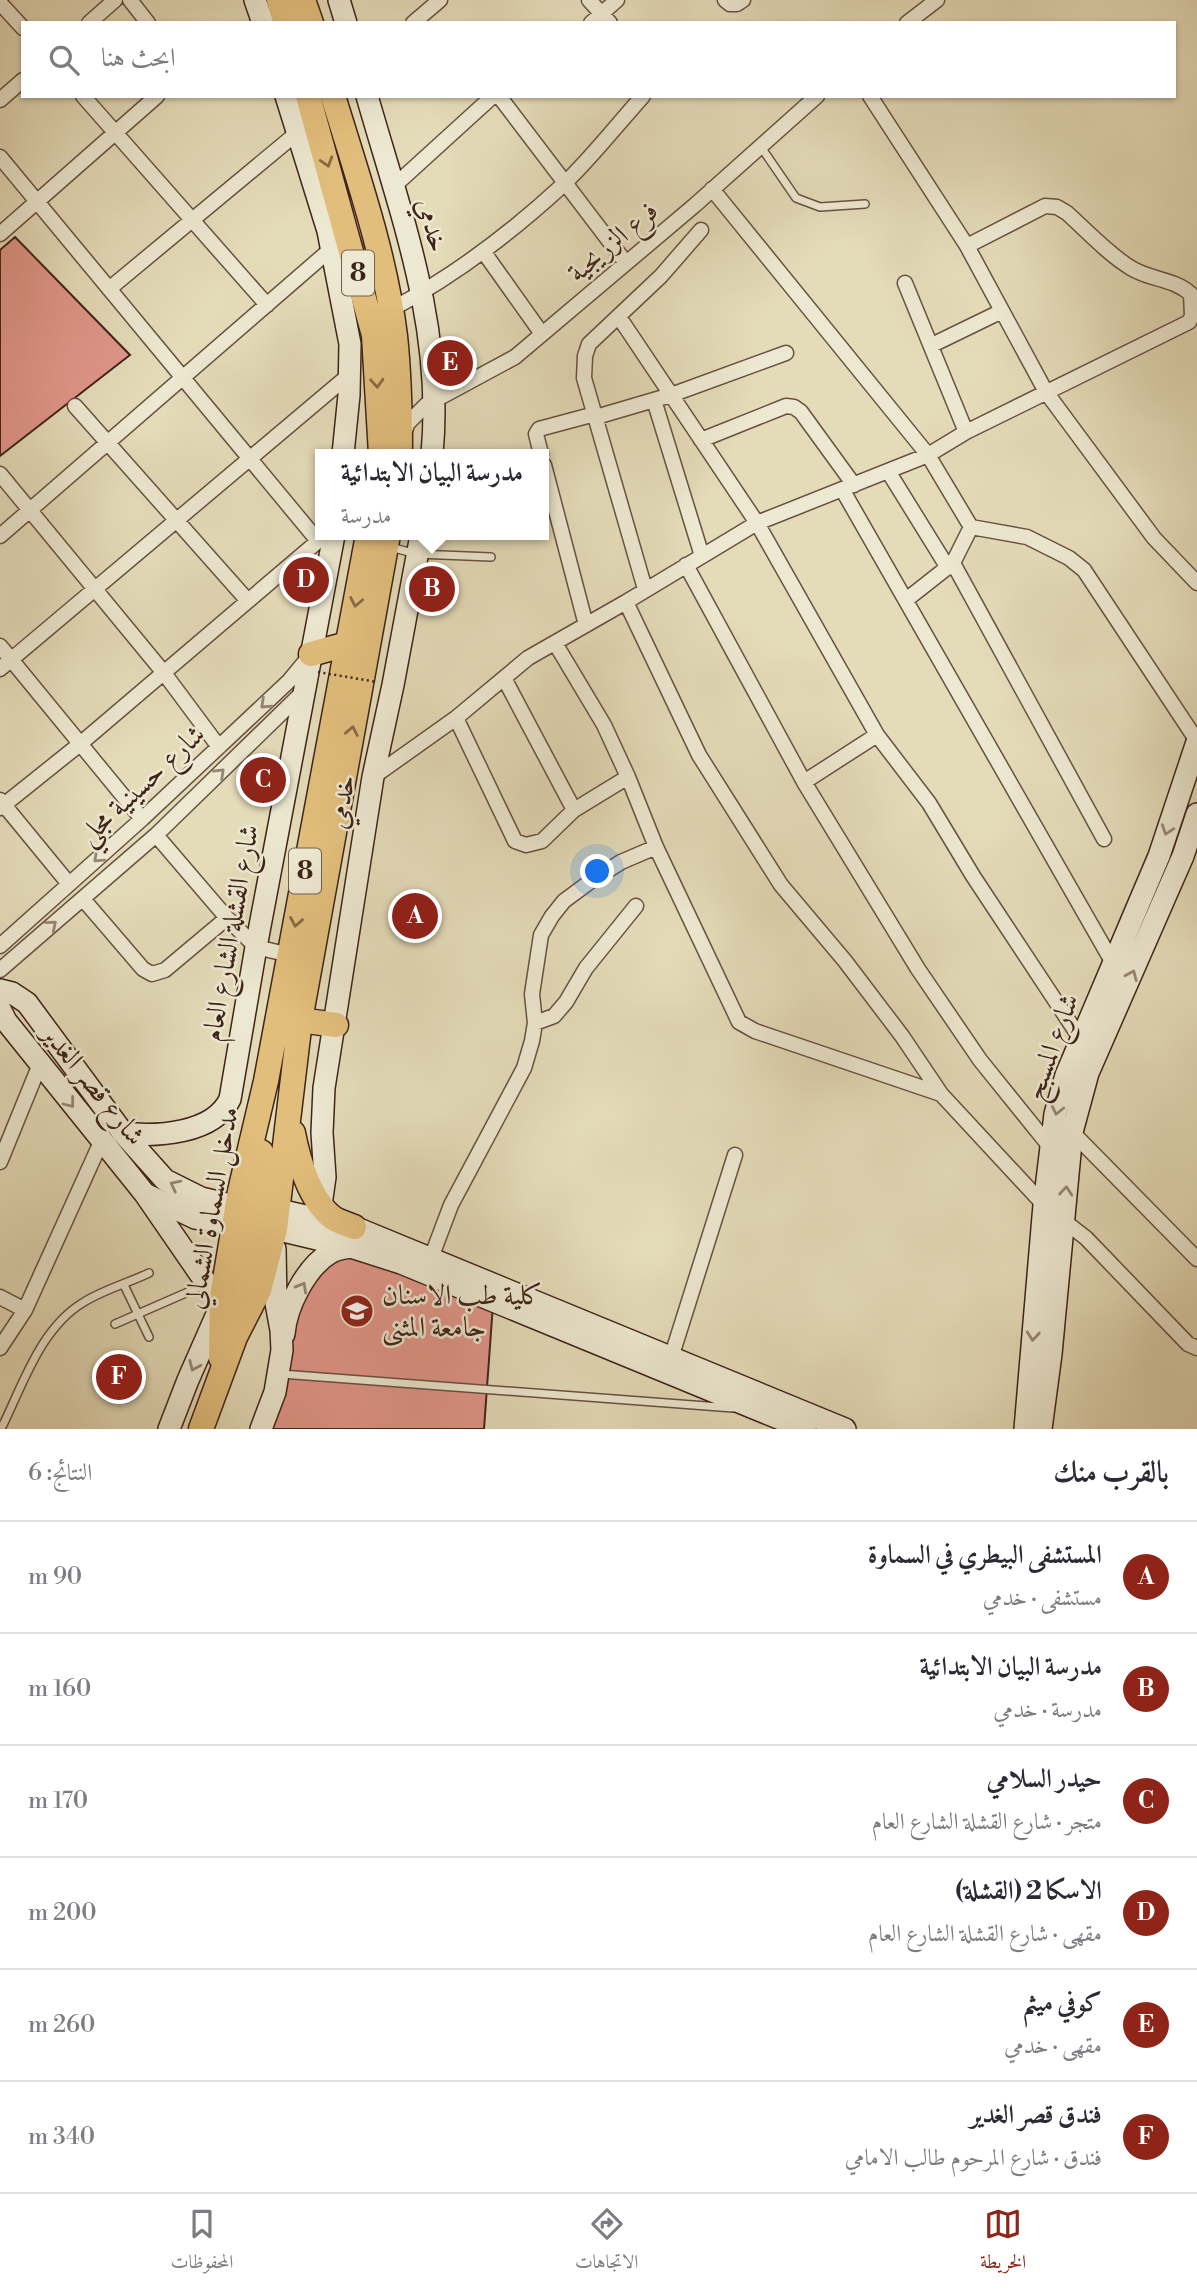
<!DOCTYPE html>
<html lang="ar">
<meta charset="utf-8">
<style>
:root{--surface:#fff;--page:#f2f2f3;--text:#2b2b33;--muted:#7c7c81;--line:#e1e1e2;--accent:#8f2418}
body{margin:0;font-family:"Libre Bodoni",Amiri,serif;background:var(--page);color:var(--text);direction:rtl}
.you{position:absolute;left:598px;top:872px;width:24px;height:24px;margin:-18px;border:5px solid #fff;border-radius:50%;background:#1a73e8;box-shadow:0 0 0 10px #1a73e833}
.badge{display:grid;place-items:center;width:46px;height:46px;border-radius:50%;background:var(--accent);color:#fff;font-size:23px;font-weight:700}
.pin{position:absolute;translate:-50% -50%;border:4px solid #fff;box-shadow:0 2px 7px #0006}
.popup{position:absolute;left:315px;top:449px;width:234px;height:91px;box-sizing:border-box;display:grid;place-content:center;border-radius:0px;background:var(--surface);filter:drop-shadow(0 2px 5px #0005);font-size:23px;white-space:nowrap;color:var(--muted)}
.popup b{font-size:26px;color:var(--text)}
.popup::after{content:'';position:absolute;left:50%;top:100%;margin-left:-14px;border:14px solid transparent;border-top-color:var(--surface)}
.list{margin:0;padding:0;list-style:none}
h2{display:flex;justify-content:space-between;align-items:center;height:91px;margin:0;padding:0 28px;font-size:30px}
h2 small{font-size:23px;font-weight:400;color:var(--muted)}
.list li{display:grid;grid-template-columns:46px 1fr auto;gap:21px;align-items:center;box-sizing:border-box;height:112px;padding:0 28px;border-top:2px solid var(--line)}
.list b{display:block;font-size:26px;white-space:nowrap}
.list p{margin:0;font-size:23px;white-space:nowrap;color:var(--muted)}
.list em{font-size:23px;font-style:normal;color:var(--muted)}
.icon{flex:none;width:38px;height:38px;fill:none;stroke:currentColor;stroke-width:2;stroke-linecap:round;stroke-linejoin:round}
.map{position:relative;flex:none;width:1197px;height:1429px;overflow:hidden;direction:ltr}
.search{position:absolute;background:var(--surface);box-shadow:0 2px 5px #0004;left:21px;right:21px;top:21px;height:77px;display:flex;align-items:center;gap:18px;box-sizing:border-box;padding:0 24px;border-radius:0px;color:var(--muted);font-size:26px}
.sheet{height:763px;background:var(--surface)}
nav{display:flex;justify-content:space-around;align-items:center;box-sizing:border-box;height:98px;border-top:2px solid var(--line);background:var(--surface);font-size:19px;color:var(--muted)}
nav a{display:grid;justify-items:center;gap:4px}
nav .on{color:var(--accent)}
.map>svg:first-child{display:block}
</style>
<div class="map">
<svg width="1197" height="1429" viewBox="0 0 1197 1429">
<rect width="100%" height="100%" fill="#e4dbb8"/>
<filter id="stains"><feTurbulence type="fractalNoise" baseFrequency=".00286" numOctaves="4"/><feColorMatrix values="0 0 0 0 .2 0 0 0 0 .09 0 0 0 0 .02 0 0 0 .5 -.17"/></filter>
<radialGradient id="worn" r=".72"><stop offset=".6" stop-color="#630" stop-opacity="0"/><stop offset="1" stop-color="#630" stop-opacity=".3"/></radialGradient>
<path fill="#e19689" stroke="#3e2319" stroke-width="2" d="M15,237L130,355L0,456V250Z
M345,1248L493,1304L484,1429H265L285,1331L310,1278Z"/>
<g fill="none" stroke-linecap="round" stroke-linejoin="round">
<defs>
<path id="service" d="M761,147L796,198L820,207L865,204
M390,547L417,554L491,557
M124,1285L149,1337
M115,1324L204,1285
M281,1374L733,1408
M1,1429C23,1385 40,1328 84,1302C103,1290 128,1283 149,1273"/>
<path id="minor" d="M130,0L148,23
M589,0L610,23
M725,0L730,4H737L743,0
M0,3L23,28
M89,23L115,0
M413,23L440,0
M591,23L617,0
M907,23L937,0
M83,96L267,305
M499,96L626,263
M870,96L967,246L1046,392L1154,538L1197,583
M0,100L23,80
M0,157L318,541
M393,187L493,96
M712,189L928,455L971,527L1027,537L1069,558L1084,570L1197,741
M0,234L157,96
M483,251L542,334
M905,283L966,432
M109,289L297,133
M390,310C453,277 512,232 564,184C592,157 617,125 643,96
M619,317L757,523L877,735L929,803L973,876L1082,1041
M932,345L1002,311
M654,400L702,556
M75,406L248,601
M596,417L671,395L786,353
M403,435L408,423L426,405L515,357L695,205L817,96
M701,440L786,406L794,407L801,412L854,485
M541,454L536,434L539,429L595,414
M544,465L586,625
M888,471L948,568
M0,474L164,673L219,747
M842,489L1113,963
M0,536L331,249
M953,563L1104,839
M686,565L804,782L918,969L980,1060L1051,1148
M645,589L584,378L585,356L589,344L661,276L701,230
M906,600L953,563L971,527
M626,602L699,755L781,885L845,961L902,1036L941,1094L1044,1205
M555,643L604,725L628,777L656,847L739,1022L755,1031L941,1094
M0,646L142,819
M0,669L349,375
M504,678L574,810
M456,718L515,841L526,845L542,841L574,810L628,777
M373,777L456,718L528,658L626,602L757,523L928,455L966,432L1189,322L1192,316L1191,294C1173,278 1150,280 1131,268C1108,254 1087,231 1067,213L1057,207L1045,206L967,246
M804,782L877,735
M0,800L69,884
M0,808L80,744L323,537
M156,835L227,918L256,947L290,955
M83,899L143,969L152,974L165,970L227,918
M0,946L142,819L289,681L308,658
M0,970L156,835L303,692
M535,1023L554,1016L566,1002L586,968L636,906
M1072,1132L1197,1259
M0,1162L40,1064
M1064,1221L1086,1238L1188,1344L1197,1348
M431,1258L451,1205L524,1068L532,1041L535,1023L532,994L541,935L552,916L564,901L591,881L621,862L656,847
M0,1297L25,1310
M0,1348L25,1310L101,1142
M671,1358L735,1155"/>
<path id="secondary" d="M255,0L263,23
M339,0L346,23
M286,96L328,231L350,344L349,395L343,454
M367,96C401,215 444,328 432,454
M0,990L12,993L27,1003L123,1133L165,1180L201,1198L239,1207L279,1210L354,1227L845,1429
M0,1009L6,1021L145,1194L207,1284L222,1297
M123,1133C156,1137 214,1134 230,1099L256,947L334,535
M145,1194L195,1218L275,1229L351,1247L401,1263L805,1429
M321,1205L325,1177L322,1133L324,1088L373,777L393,685L421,535
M284,1334C286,1307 306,1267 330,1253C336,1249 344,1248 351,1247
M169,1429L188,1380L221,1305
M261,1429L275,1392L282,1350L281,1330L276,1303L275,1249
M1025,1429L1044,1205L1055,1114L1066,1075L1159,856L1197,742
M1041,1429L1051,1354L1072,1132L1088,1073L1183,856L1197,814"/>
<path id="trunk" d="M279,0L286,23
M303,0L311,23
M308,96L374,335L381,454
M333,96C357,175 385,254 395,336C399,374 400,416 400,454
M311,654L347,644
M300,1020L336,1025
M293,1133C298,1159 310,1201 333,1218C339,1222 347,1224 354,1227
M261,1152L259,1216L264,1224L275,1229
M239,1308L252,1226L250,1216L246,1211
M221,1358L222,1297L240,1191L266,1081L368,535
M201,1429L235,1337L259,1290L275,1229L300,1020L388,535"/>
</defs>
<use href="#service" stroke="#685141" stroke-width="10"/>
<use href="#minor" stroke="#685141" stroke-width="17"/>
<use href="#secondary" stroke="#3e2319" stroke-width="24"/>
<use href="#trunk" stroke="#3e2319" stroke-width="27"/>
<use href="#service" stroke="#ede8d1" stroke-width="7"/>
<use href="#minor" stroke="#ede8d1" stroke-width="14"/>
<use href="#secondary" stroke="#ede8d1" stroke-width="21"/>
<use href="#trunk" stroke="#e2be7c" stroke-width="24"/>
<path stroke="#3e2319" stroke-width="2.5" stroke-dasharray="2 3.5" stroke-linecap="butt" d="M318,672L377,682"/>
</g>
<defs><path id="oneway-chevron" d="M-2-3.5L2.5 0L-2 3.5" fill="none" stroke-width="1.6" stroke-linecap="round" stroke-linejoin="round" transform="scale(1.75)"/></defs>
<g stroke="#886946">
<use href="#oneway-chevron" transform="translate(327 162) rotate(73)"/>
<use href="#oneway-chevron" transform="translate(377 383) rotate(87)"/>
<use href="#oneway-chevron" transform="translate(356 602) rotate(101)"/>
<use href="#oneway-chevron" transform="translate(352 731) rotate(-79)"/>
<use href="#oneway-chevron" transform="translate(296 922) rotate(100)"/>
</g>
<g stroke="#968675">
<use href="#oneway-chevron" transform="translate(265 704) rotate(137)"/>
<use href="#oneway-chevron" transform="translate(220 773) rotate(-44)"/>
<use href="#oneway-chevron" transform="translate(1167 830) rotate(109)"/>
<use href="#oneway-chevron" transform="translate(98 858) rotate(138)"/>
<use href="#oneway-chevron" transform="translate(52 925) rotate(-40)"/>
<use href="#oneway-chevron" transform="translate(1132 975) rotate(-67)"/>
<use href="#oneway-chevron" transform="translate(70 1103) rotate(52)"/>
<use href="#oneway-chevron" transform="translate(1057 1110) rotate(103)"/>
<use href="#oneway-chevron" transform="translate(175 1185) rotate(-153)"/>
<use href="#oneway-chevron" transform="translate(1066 1191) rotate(-85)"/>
<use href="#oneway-chevron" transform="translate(302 1287) rotate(-61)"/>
<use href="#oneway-chevron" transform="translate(1033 1336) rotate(95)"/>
<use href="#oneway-chevron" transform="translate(194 1366) rotate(114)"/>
</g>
<defs>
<symbol id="university-disc" viewBox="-11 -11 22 22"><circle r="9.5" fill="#8f2418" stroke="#ede8d1"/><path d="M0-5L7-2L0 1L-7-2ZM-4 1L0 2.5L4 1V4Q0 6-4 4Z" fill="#fff"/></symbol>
</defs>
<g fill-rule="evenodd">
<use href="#university-disc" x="338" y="1292" width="38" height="38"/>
</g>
<g text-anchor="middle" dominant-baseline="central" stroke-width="5" stroke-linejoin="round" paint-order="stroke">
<g fill="#ede8d1" stroke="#725e50" stroke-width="2">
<rect x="342" y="250.5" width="32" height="45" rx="5"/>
<rect x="289" y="848.5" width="32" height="45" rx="5"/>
</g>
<g font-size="26" font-weight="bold" fill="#3e2319">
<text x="358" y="273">8</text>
<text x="305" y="871">8</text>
</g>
<g font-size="28" fill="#3e2319" stroke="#ede8d1">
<text transform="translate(432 225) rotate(74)">خدمي</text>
<text transform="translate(613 242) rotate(-40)">فرع الزريجية</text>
<text transform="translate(142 785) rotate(-43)">شارع حسينية مجلي</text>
<text transform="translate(342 802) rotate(-81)">خدمي</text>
<text transform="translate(231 933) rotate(-80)">شارع القشلة الشارع العام</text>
<text transform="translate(1052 1047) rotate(-70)">شارع المسبح</text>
<text transform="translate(93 1085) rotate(51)">شارع قصر الغدير</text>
<text transform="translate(212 1208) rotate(-80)">مدخل السماوة الشمالي</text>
</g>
<g font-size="28" fill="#3e2319" stroke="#ede8d1" text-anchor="start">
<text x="382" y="1295">كلية طب الاسنان<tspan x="382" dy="32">جامعة المثنى</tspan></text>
</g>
</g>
<rect width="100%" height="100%" filter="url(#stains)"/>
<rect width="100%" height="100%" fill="url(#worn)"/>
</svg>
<div class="you"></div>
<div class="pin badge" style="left:415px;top:916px">A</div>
<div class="pin badge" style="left:432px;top:589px">B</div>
<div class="popup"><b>مدرسة البيان الابتدائية</b>مدرسة</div>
<div class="pin badge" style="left:263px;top:780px">C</div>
<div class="pin badge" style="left:306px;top:580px">D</div>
<div class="pin badge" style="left:450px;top:363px">E</div>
<div class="pin badge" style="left:119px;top:1377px">F</div>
<div class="search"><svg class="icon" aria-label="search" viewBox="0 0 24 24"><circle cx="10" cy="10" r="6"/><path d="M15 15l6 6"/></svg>ابحث هنا</div>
</div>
<section class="sheet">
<h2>بالقرب منك<small>النتائج: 6</small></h2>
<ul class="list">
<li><span class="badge">A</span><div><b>المستشفى البيطري في السماوة</b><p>مستشفى · خدمي</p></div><em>90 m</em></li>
<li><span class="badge">B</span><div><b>مدرسة البيان الابتدائية</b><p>مدرسة · خدمي</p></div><em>160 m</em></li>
<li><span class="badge">C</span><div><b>حيدر السلامي</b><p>متجر · شارع القشلة الشارع العام</p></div><em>170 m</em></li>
<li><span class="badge">D</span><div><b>الاسكا 2 (القشلة)</b><p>مقهى · شارع القشلة الشارع العام</p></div><em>200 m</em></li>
<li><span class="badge">E</span><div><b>كوفي ميثم</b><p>مقهى · خدمي</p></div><em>260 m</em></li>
<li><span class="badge">F</span><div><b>فندق قصر الغدير</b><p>فندق · شارع المرحوم طالب الامامي</p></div><em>340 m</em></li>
</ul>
</section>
<nav>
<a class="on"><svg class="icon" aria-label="map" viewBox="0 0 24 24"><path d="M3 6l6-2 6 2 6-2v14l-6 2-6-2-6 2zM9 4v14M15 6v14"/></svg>الخريطة</a>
<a><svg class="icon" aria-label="directions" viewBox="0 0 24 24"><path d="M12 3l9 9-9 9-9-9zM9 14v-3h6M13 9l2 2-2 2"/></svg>الاتجاهات</a>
<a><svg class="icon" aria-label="saved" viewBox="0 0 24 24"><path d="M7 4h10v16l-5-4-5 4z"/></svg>المحفوظات</a>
</nav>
